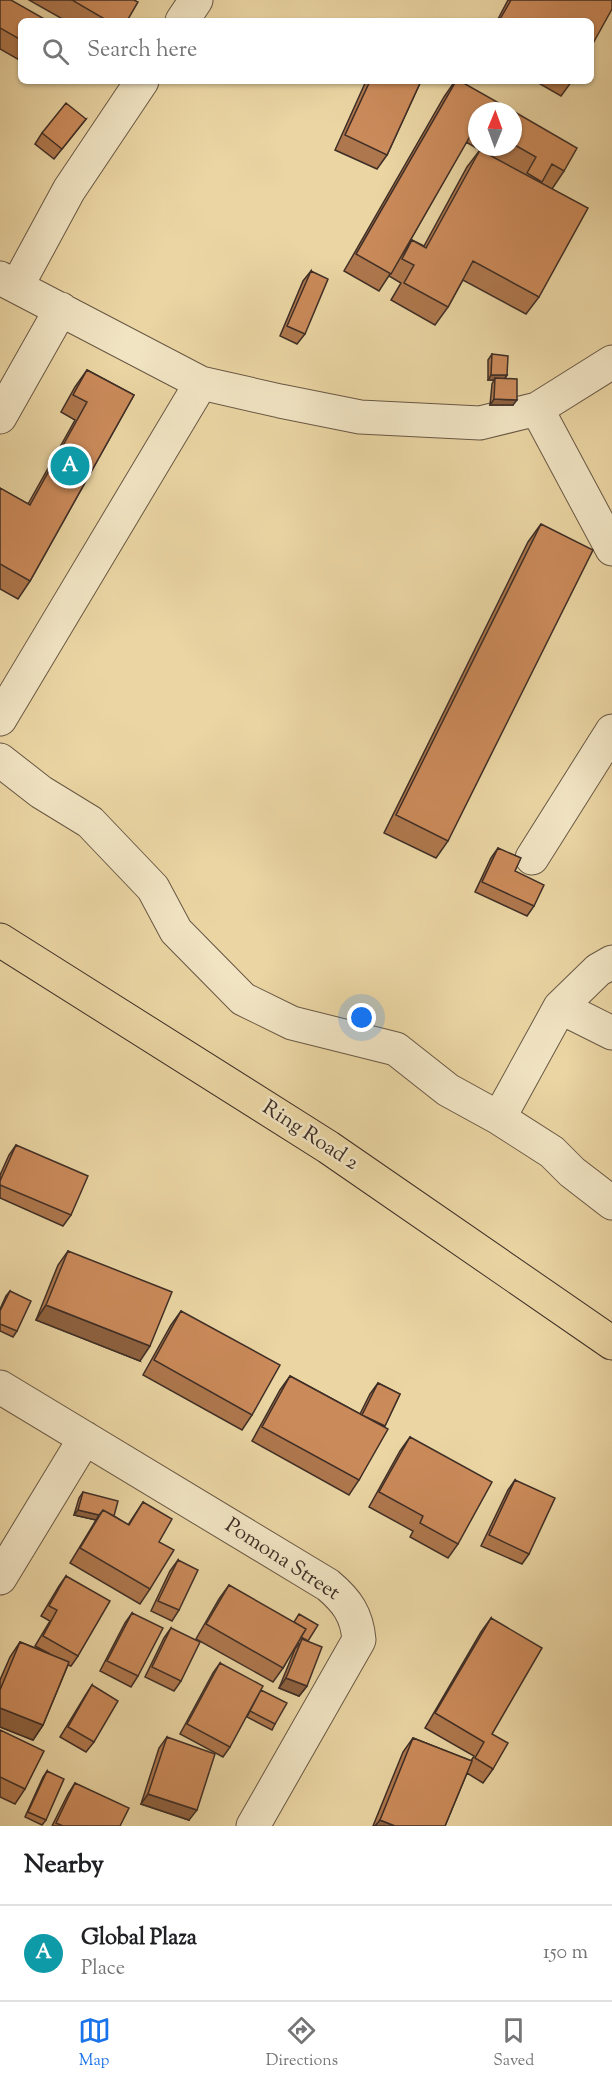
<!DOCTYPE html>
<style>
:root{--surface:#fff;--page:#f6f6f6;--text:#202124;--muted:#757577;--line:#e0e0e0;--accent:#1a73e8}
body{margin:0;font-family:"Sorts Mill Goudy",serif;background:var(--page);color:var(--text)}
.compass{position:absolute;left:468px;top:102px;width:54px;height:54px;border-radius:50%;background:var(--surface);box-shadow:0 2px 4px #0004;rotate:1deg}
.you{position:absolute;left:362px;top:1018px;width:21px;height:21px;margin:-15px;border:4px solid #fff;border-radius:50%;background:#1a73e8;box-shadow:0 0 0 9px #1a73e833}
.badge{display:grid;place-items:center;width:39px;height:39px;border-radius:50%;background:var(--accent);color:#fff;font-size:20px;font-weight:700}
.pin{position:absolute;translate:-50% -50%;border:3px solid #fff;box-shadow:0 2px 6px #0006}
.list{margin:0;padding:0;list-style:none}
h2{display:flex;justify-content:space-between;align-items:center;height:78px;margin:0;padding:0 24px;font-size:26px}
h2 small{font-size:20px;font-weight:400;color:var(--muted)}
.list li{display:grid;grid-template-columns:39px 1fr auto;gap:18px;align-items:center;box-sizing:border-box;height:96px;padding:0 24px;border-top:2px solid var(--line)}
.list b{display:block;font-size:22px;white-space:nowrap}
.list p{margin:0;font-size:20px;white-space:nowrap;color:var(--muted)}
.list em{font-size:20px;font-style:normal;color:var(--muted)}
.icon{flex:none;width:33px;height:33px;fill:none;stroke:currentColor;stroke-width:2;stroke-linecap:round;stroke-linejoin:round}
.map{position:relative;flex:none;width:612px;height:1826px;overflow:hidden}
.search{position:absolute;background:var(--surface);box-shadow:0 2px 4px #0004;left:18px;right:18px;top:18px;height:66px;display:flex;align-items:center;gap:15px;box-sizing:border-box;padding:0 21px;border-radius:9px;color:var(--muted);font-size:22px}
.sheet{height:174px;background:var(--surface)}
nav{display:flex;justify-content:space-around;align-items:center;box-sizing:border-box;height:84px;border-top:2px solid var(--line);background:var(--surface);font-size:16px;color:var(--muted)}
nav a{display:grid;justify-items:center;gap:3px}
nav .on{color:var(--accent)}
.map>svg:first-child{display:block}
</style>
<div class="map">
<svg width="612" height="1826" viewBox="0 0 612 1826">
<rect width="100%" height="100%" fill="#ead5a3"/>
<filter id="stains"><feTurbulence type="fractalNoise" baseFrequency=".00333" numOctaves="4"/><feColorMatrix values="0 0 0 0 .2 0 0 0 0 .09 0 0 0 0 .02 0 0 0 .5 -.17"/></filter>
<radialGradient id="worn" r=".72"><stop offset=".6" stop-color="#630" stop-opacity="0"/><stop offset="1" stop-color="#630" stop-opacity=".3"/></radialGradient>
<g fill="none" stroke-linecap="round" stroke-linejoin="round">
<defs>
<path id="minor" d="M182,21L196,0
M0,278L201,383L280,401L360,417L480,423L537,409L612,362
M17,286L69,190L142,81
M537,409L612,549
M0,417L61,309
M0,719L201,383
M0,760L41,792L90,822L153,888L176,931L243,999L292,1023L396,1049L448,1090L499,1118L552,1152L572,1172L612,1203
M532,858L612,731
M560,1007L612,1033
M499,1118L560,1007L598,970L612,962
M0,1387L328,1585C347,1601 357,1615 359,1640L253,1826
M0,1578L85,1438"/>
<path id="major" d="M0,940L328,1147L612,1343"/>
</defs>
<use href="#minor" stroke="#695845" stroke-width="35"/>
<use href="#major" stroke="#3e2e26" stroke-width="35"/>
<use href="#minor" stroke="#f1e4c3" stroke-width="33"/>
<use href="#major" stroke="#ead5a3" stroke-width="33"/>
</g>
<path fill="#af774d" stroke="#3e2e26" stroke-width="1.5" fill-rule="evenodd" d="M0,0L21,21V61L0,49Z
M29,0H134L127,21H66Z
M508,0H612L591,21H497Z
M366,81H421L387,155L377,169L335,150Z
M455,81L477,111V147H513V111L564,171L552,189L539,297L526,314L463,280L448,307L435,325L391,300L401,283L389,276L390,274L379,291L344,271L444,97ZM466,142L480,150L467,167L424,246L412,240L402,255Z
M535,81H572L561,96Z
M86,119L54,159L35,144L42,133Z
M311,271L305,334L297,344L280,336L303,281Z
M492,354L507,375L505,379L513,405H490L492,384L494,380H488V360Z
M87,370L134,395L30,581L18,599L0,589V488L28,504L75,420L61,412L75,387Z
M541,524L448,841L436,858L384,833L528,542Z
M498,848L515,871L534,906L527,916L475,892L491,858Z
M16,1145L71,1215L63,1226L0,1198V1175L9,1155Z
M68,1251L140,1361L36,1320L58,1265Z
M10,1291L17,1331L13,1337L0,1331V1309L6,1296Z
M181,1311L252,1415L242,1430L143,1375L171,1325Z
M290,1376L360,1414L370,1394L378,1383L400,1394L359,1480L349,1495L252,1441L280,1390Z
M410,1437L458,1544L448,1558L410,1537L413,1531L369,1507L400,1451Z
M515,1480L529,1554L522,1564L481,1546L508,1490Z
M83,1492L114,1516L128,1525L143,1502L159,1542L150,1589L140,1604L70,1563L96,1520L74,1515L79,1498Z
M178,1560L179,1610L172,1621L151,1611L170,1571Z
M66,1576L78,1656L71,1666L68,1665L43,1725L33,1740L0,1727V1680L10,1657L20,1642L50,1654L35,1646L50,1621L41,1616L59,1586Z
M229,1585L308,1641L307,1686L299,1696L279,1688L295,1649L299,1644L297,1643L283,1668L273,1682L196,1639L219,1599Z
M132,1613L138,1676L131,1687L100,1671L125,1623Z
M491,1618L492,1734L493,1769L483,1783L467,1773L445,1826H373L403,1752L413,1738L471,1761L474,1756L425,1728L481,1632Z
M171,1628L181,1681L174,1691L145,1677L164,1638Z
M220,1663L230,1747L223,1757L180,1734L213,1673Z
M92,1685L94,1742L86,1752L60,1737L85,1696Z
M261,1690L275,1724L272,1730L247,1717Z
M0,1730L25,1789L15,1804L0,1797Z
M167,1737L189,1820L141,1804L159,1748Z
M47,1771L46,1820L42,1825L25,1817L43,1777Z
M75,1783L120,1826H52L68,1794Z"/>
<path fill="#8e613f" stroke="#3e2e26" stroke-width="1.5" d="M491,375H507L503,381L495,378L494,380H488Z
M494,399L517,400L513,405H490Z
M46,1305L150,1346L140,1361L36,1320Z
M78,1510L99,1515L96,1520L74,1515Z
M286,1678L307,1686L299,1696L279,1688Z
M0,1708L43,1725L33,1740L0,1727Z
M148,1794L197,1810L189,1820L141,1804Z
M380,1820L395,1826H375Z"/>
<path fill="#cb8a5a" stroke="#3e2e26" stroke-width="1.5" d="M0,0H11L48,21H21V40L0,28Z
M72,0H134L138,2L127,21H108Z
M511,0H612V9L591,47V21H499Z
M370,81H421L387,155L345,135Z
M456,81H460L513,111H477V124L391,274L356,254Z
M66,103L86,119L62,149L42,133Z
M513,111L577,148L564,171L552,164L542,182L527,173L536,157L513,144Z
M480,150L588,208L539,297L473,261L448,307L404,283L414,265L402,259L412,240L426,248Z
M311,271L328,279L305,334L287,326Z
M492,354L508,356L507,375H491Z
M87,370L134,395L30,581L0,564V488L30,505L87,402L73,395Z
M495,378L517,379V400L494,399Z
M541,524L593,550L448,841L396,815Z
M498,848L521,858L515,871L544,885L534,906L482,882Z
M16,1145L88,1176L71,1215L0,1185V1181Z
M68,1251L172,1292L150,1346L46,1305Z
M10,1291L31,1301L17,1331L0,1324V1311Z
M181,1311L280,1365L252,1415L154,1360Z
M290,1376L388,1429L359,1480L262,1427Z
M378,1383L400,1394L385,1426L362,1415Z
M410,1437L492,1482L458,1544L420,1523L423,1516L379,1492Z
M515,1480L555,1498L529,1554L489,1535Z
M83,1492L118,1501L114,1516L103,1510L99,1515L78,1510Z
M143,1502L172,1519L159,1542L174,1550L150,1589L80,1548L103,1510L129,1525Z
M178,1560L198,1570L179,1610L158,1601Z
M66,1576L110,1601L78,1656L43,1636L57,1610L49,1606Z
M229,1585L306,1629L283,1668L206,1624Z
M132,1613L163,1628L138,1676L107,1661Z
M299,1614L318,1625L308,1641L301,1637L306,1629L294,1622Z
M491,1618L542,1648L492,1734L508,1743L493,1769L475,1758L484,1742L435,1713Z
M171,1628L200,1642L181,1681L152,1667Z
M302,1639L322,1647L307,1686L286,1678Z
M20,1642L69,1662L43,1725L0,1708V1690Z
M220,1663L263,1686L230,1747L187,1724Z
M92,1685L118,1701L94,1742L68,1727Z
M261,1690L287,1703L275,1724L250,1711Z
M0,1730L44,1751L25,1789L0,1777Z
M167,1737L215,1754L197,1810L148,1794Z
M413,1738L472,1761L445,1826H395L380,1820Z
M47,1771L64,1779L46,1820L28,1812Z
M75,1783L129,1808L120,1826H63L56,1823Z"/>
<g text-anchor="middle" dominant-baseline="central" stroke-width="5" stroke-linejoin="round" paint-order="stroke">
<g font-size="21" fill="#3e2e26" stroke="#f1e4c3">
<text transform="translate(310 1136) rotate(33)">Ring Road 2</text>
<text transform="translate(282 1560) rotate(33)">Pomona Street</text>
</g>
</g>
<rect width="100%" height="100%" filter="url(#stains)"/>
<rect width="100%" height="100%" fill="url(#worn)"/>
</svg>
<svg class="compass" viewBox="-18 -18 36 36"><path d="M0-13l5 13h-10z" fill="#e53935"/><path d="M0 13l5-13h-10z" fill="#757577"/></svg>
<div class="you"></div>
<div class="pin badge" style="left:70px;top:466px;background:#0f9aa8">A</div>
<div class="search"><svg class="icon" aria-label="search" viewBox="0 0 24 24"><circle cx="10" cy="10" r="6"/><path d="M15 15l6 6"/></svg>Search here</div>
</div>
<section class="sheet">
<h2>Nearby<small></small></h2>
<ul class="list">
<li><span class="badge" style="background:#0f9aa8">A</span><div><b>Global Plaza</b><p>Place</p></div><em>150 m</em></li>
</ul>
</section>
<nav>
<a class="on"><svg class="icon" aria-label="map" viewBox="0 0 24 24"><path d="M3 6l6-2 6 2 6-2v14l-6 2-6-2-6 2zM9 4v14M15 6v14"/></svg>Map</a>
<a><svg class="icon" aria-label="directions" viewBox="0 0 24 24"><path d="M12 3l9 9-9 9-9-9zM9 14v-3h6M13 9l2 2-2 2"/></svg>Directions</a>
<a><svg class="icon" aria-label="saved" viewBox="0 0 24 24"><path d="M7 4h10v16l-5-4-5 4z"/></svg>Saved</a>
</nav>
